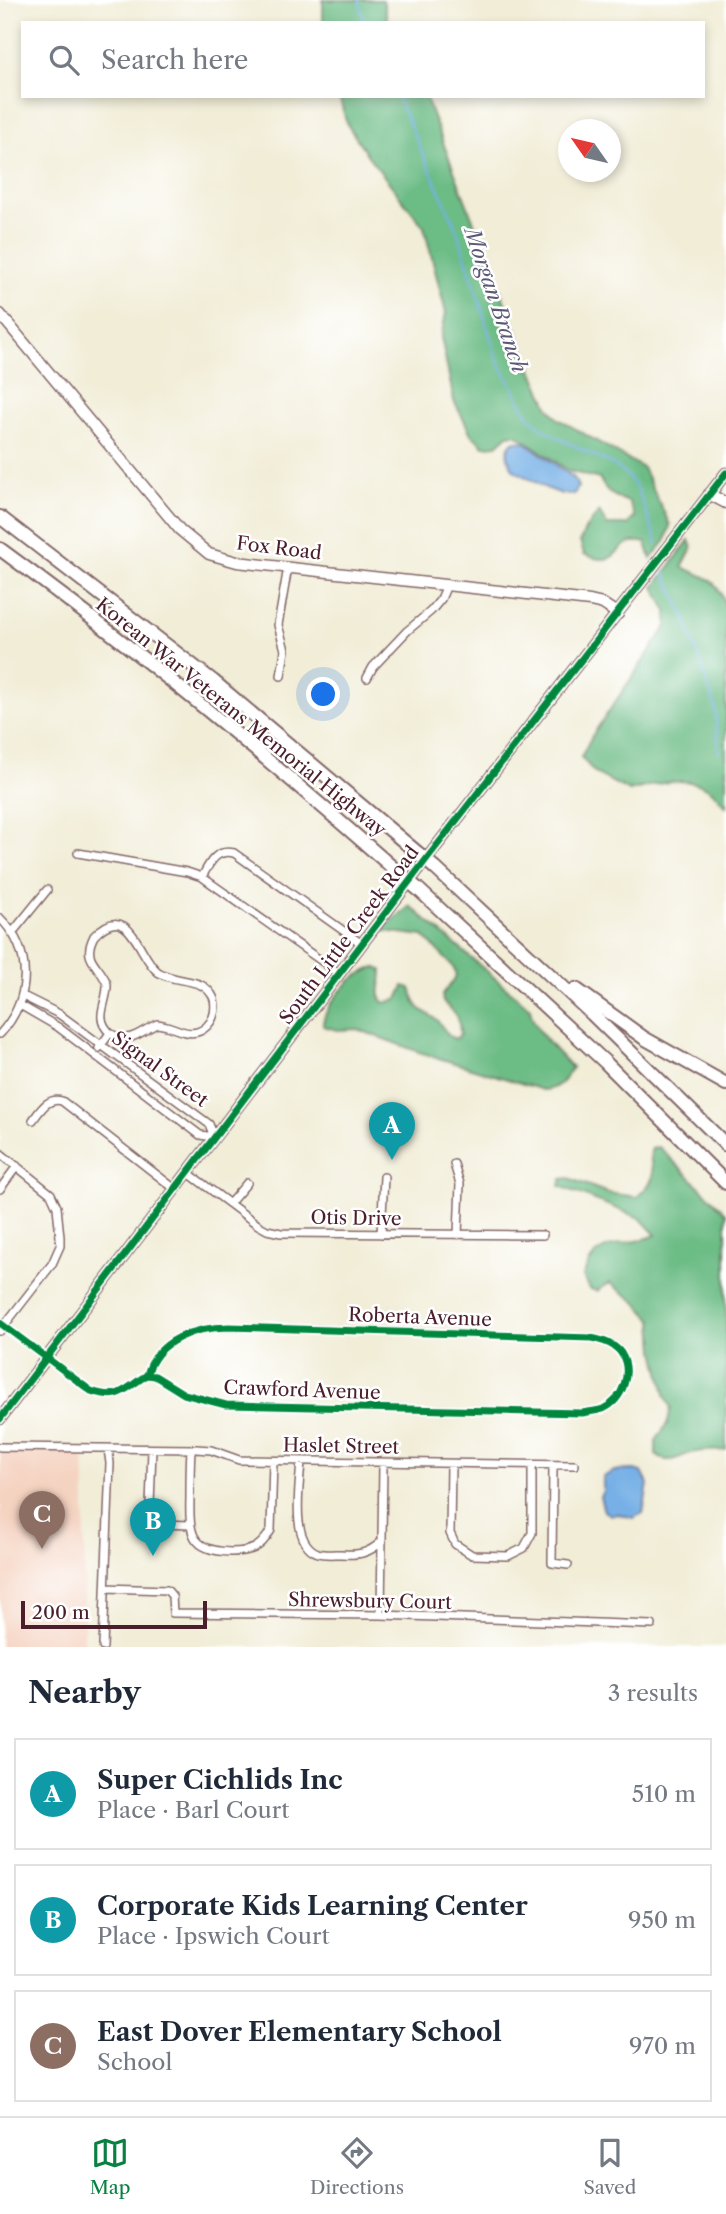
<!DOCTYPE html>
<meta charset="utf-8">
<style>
:root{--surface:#fff;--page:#f6f6f7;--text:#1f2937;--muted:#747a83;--line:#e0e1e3;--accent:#0b8043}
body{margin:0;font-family:"Libre Caslon Text",serif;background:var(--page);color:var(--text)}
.compass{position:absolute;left:558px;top:119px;width:63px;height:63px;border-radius:50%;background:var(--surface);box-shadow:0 4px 10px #0003;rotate:304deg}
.scale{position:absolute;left:21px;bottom:18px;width:186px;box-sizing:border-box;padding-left:7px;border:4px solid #4a1f2b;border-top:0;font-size:19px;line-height:24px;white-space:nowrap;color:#4a1f2b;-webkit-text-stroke:5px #fff;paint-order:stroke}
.you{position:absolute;left:324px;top:695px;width:24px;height:24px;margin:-18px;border:5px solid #fff;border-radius:50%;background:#1a73e8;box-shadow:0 0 0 10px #1a73e833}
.badge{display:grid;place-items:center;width:46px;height:46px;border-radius:50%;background:var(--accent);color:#fff;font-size:23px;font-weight:700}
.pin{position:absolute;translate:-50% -58px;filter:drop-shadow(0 2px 4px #0008)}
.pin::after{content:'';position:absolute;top:37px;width:24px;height:21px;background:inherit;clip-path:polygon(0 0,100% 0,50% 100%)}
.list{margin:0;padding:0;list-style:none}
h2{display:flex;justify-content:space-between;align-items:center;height:91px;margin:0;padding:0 28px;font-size:30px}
h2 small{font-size:23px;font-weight:400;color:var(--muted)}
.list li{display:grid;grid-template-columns:46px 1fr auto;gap:21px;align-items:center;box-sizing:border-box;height:112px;margin:0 14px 14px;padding:0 14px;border:2px solid var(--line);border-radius:0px}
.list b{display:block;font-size:26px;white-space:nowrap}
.list p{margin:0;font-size:23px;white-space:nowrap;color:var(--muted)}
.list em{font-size:23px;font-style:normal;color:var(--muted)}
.icon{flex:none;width:38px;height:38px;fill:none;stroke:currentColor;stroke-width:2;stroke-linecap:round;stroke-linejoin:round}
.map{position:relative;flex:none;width:726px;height:1647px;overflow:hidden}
.search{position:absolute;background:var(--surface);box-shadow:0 4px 10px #0003;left:21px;right:21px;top:21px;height:77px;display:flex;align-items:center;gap:18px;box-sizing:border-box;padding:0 24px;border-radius:0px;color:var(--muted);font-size:26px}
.sheet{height:469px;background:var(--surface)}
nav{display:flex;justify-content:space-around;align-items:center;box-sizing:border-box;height:98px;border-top:2px solid var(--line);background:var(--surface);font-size:19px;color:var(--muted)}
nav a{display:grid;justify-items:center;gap:4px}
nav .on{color:var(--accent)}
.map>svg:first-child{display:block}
</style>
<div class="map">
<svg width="726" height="1647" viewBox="0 0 726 1647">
<rect width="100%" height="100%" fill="#fff"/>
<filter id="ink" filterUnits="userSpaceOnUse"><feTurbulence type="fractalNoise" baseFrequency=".0143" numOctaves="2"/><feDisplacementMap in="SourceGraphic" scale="14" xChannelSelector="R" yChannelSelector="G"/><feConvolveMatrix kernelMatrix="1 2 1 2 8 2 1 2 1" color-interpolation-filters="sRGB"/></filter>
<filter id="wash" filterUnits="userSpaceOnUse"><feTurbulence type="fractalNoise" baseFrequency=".00686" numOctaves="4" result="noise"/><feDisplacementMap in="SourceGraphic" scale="28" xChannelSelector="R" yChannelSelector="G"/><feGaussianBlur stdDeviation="1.57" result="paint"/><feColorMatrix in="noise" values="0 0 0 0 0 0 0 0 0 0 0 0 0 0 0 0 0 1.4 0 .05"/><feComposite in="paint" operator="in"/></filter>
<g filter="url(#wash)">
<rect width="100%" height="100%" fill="#f1edd7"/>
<path fill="#f5d3c1" d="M0,1451H85L84,1647H0Z"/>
<path fill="#6cbc85" stroke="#5b6e58" stroke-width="2" d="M323,0H383L388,23H323Z
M339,96H425L521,344L548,406L557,418L643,468L670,525L666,540L651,559L646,543C617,536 621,561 601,559C596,559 589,556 584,554L580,541L586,528L599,512L607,525H627L635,517L629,502C615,497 606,493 600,479L569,471L516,434L508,435L497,445L484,446L471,434L454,401L441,337L446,313L424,227L368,156L347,124Z
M689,540L692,548L682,567C708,578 718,578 726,608V806C721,801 716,794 710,790C686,773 655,785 629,791L595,773L581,757L592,736L667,626V611L654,587Z
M410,906L530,1008C532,1030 558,1052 572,1068C565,1080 557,1090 543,1090L422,1053L357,1029L337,1030L323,1026C322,1012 339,992 349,982C356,975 367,971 375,967L382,970C383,983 374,994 385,1003L398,999L404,986L411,988L415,1002L419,1008L437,1020L449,1036L455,1039L460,1035C460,1018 456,1013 443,1002L442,995L455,979L456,972L452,965L423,936L384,931L387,925Z
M659,1147L726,1213V1450C716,1451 705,1450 696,1452C681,1454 670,1467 656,1455V1441L668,1422L671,1408L665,1394L655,1350L653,1320L636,1302L610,1283L597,1291L590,1289L583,1276C597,1235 625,1249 656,1235L640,1218L560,1186L562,1179L569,1178L608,1193L637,1197C642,1192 651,1185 652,1178C655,1168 647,1159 652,1148Z"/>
<path fill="#76b0e6" stroke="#606888" stroke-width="2" d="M514,441L525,442L574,478L578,487L574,494H562L546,488L514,470C507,460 504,449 514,441Z
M634,1470L642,1472L648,1484L643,1513L633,1518L619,1514L611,1515L604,1511L600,1497L603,1491V1477L614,1471Z"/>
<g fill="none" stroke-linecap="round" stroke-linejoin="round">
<path stroke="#76b0e6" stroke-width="2" d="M359,0L364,23
M397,96L457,230L498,361L528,415L540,427L562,440L614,465L628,476L638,490L657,543
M664,572L685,618L715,706L719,752"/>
</g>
</g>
<g filter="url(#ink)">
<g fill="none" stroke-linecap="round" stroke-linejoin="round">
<defs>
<path id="street" d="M281,676L285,650L278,625L288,567
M367,678L373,667L407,631L431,611L441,599L447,585
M78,853L187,872L202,877L340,974
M202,877C210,862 216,849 234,853L362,944
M0,918C34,952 31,1000 0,1034
M12,933L47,890
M20,1005L58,1027L200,1135L214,1137L209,1124L59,1014L23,996
M99,1048L110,1033C130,1046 140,1031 157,1024C175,1025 191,1042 207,1026C215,1018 216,1009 214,999C204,975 177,985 158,972C138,957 130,898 94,936C81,961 100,964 107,984C108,1003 93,1017 110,1033
M33,1120C41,1109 48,1097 62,1101L175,1189
M0,1153L51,1194L57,1207L60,1237V1246L52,1264L0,1331
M454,1164L460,1184L458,1235
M187,1172L258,1225L267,1230L281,1233L543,1235
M0,1189L17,1166
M230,1203L247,1183
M381,1234L384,1177
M0,1323L91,1391C120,1401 124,1389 147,1375L155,1376L184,1394L226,1405L582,1413C588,1412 597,1411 603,1409C623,1400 633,1372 621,1353C614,1343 602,1341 592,1338L229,1327C196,1327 157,1339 147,1375
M0,1447L196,1449L211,1450L239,1460L575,1465
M152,1449L150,1506L153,1520L161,1524L190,1525
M191,1449C190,1466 190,1482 190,1498C189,1534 191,1551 231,1552C251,1552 261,1548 271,1530L273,1461
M301,1461C300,1485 289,1543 318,1553C325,1555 334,1554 341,1554C358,1555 368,1554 381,1542
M451,1464L450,1533L455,1544L472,1555L508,1556L524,1548L532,1533V1465
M553,1465L552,1563L568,1565
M105,1588L167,1590L172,1596L173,1613L381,1615L652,1625
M381,1615L383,1463
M103,1647L110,1463L108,1449"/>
<path id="secondary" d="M0,314L180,530L209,554L237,562L590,601L603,604L618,614
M709,494L726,503
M0,1419L428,857L726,473"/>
<path id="highway" d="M0,517L213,681L419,854
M0,549C139,651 272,761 401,875
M435,868L592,1014L726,1145
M418,889L605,1062L726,1183
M576,989L644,1038L726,1084"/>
</defs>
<use href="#street" stroke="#846767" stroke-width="10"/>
<use href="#secondary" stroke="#846767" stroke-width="13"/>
<use href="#highway" stroke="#846767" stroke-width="16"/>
<use href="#street" stroke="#fff" stroke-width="7"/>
<use href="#secondary" stroke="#fff" stroke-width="10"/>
<use href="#highway" stroke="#fff" stroke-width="12"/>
<defs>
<path id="highway-bridge" d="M419,854L435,868
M401,875L418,889"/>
</defs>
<use href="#highway-bridge" stroke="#846767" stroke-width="16" stroke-linecap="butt"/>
<use href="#highway-bridge" stroke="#fff" stroke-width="12"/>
<defs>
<path id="cycleway" d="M0,1323L91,1391C120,1401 124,1389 147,1375L155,1376L184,1394L226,1405L582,1413C588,1412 597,1411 603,1409C623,1400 633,1372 621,1353C614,1343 602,1341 592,1338L229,1327C196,1327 157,1339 147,1375
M0,1419L428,857L726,473"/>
</defs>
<use href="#cycleway" stroke="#fff" stroke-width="11"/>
<use href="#cycleway" stroke="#00873e" stroke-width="7"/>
</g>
</g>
<g text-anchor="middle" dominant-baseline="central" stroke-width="5" stroke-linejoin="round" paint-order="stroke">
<g font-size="19" fill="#4a1f2b" stroke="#fff">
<text transform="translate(279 548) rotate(7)">Fox Road</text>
<text transform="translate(241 717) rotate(39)">Korean War Veterans Memorial Highway</text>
<text transform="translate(349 935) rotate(-53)">South Little Creek Road</text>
<text transform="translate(160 1069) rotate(36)">Signal Street</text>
<text transform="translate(356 1218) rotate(1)">Otis Drive</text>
<text transform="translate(420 1317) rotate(2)">Roberta Avenue</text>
<text transform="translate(302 1390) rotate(2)">Crawford Avenue</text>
<text transform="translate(341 1446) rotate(1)">Haslet Street</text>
<text transform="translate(370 1601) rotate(1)">Shrewsbury Court</text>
</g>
<g font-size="21" font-style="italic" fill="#5c5976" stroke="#fff">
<text transform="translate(496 300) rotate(71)">Morgan Branch</text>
</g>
</g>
</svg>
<svg class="compass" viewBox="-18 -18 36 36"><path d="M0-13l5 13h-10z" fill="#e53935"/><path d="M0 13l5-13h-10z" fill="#747a83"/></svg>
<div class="scale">200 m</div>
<div class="you"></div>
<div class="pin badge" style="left:392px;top:1160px;background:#0f9aa8">A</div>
<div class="pin badge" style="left:153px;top:1556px;background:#0f9aa8">B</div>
<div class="pin badge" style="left:42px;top:1549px;background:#8d6e63">C</div>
<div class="search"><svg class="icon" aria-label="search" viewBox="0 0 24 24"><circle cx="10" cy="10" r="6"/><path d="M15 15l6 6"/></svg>Search here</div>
</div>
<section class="sheet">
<h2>Nearby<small>3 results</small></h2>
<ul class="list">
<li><span class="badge" style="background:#0f9aa8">A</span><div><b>Super Cichlids Inc</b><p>Place · Barl Court</p></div><em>510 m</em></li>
<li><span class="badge" style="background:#0f9aa8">B</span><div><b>Corporate Kids Learning Center</b><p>Place · Ipswich Court</p></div><em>950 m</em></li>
<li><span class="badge" style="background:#8d6e63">C</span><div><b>East Dover Elementary School</b><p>School</p></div><em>970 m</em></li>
</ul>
</section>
<nav>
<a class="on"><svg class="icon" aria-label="map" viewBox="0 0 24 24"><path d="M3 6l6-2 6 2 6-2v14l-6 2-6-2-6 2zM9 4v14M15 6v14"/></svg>Map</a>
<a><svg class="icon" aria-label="directions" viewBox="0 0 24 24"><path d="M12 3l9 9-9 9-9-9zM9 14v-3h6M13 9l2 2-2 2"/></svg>Directions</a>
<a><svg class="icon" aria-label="saved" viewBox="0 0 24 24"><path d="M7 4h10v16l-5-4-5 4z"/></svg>Saved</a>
</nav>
